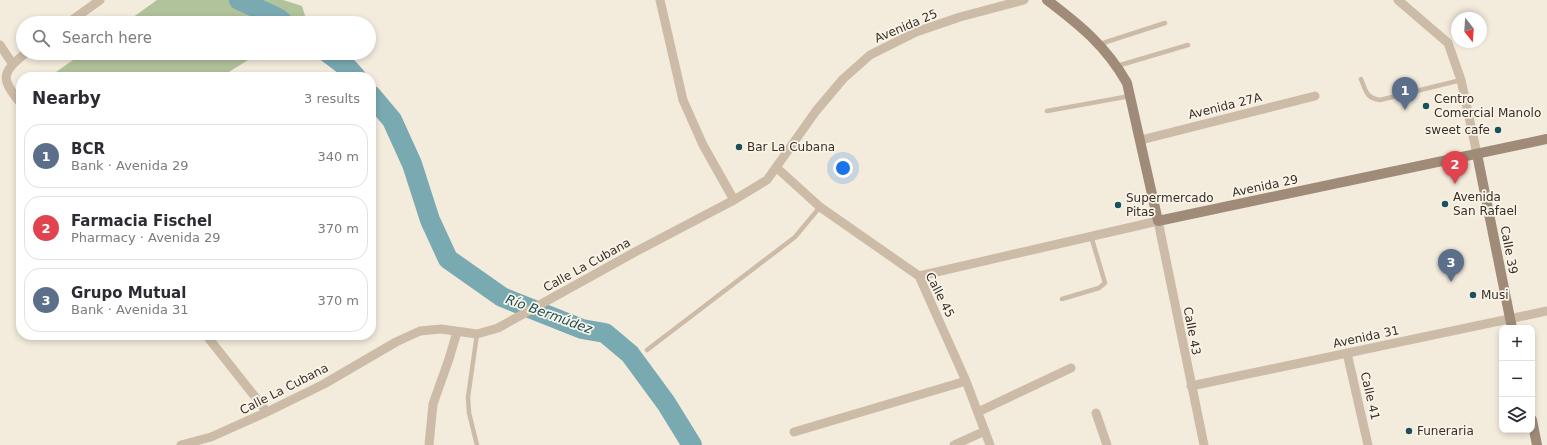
<!DOCTYPE html>
<meta charset="utf-8">
<style>
:root{--surface:#fff;--page:#f7f7f7;--text:#2b2b33;--muted:#7c7c81;--line:#e1e1e2;--accent:#d93025}
body{margin:0;font-family:"DejaVu Sans",sans-serif;background:var(--page);color:var(--text)}
.controls{position:absolute;right:12px;bottom:12px;display:grid;overflow:hidden;border-radius:8px;box-shadow:0 2px 6px #0003}
.controls button{width:36px;height:36px;display:grid;place-items:center;padding:0;border:0;border-bottom:1px solid var(--line);background:var(--surface);color:var(--text);font:20px sans-serif}
.compass{position:absolute;left:1451px;top:12px;width:36px;height:36px;border-radius:50%;background:var(--surface);box-shadow:0 2px 6px #0003;rotate:163deg}
.you{position:absolute;left:843px;top:168px;width:14px;height:14px;margin:-10px;border:3px solid #fff;border-radius:50%;background:#1a73e8;box-shadow:0 0 0 6px #1a73e833}
.badge{display:grid;place-items:center;width:26px;height:26px;border-radius:50%;background:var(--accent);color:#fff;font-size:13px;font-weight:700}
.pin{position:absolute;translate:-50% -33px;filter:drop-shadow(0 1px 2px #0008)}
.pin::after{content:'';position:absolute;top:21px;width:14px;height:12px;background:inherit;clip-path:polygon(0 0,100% 0,50% 100%)}
.list{margin:0;padding:0;list-style:none}
h2{display:flex;justify-content:space-between;align-items:center;height:52px;margin:0;padding:0 16px;font-size:17px}
h2 small{font-size:13px;font-weight:400;color:var(--muted)}
.list li{display:grid;grid-template-columns:26px 1fr auto;gap:12px;align-items:center;box-sizing:border-box;height:64px;margin:0 8px 8px;padding:0 8px;border:1px solid var(--line);border-radius:16px}
.list b{display:block;font-size:15px;white-space:nowrap}
.list p{margin:0;font-size:13px;white-space:nowrap;color:var(--muted)}
.list em{font-size:13px;font-style:normal;color:var(--muted)}
.icon{flex:none;width:22px;height:22px;fill:none;stroke:currentColor;stroke-width:2;stroke-linecap:round;stroke-linejoin:round}
.map{position:relative;flex:none;width:1547px;height:445px;overflow:hidden}
.search{position:absolute;background:var(--surface);box-shadow:0 2px 6px #0003;left:16px;top:16px;width:360px;height:44px;display:flex;align-items:center;gap:10px;box-sizing:border-box;padding:0 14px;border-radius:22px;color:var(--muted);font-size:15px}
.panel{position:absolute;background:var(--surface);box-shadow:0 2px 6px #0003;left:16px;top:72px;width:360px;height:268px;border-radius:16px}
.map>svg:first-child{display:block}
</style>
<div class="map">
<svg width="1547" height="445" viewBox="0 0 1547 445">
<rect width="100%" height="100%" fill="#f3ebdc"/>
<path fill="#b1c39b" d="M157,0H283L302,6L307,22L125,23Z
M83,53H259L221,77H49Z"/>
<g fill="none" stroke-linecap="round" stroke-linejoin="round">
<path stroke="#79a9b1" stroke-width="20" d="M239,0L278,18L284,23
M328,53L348,68L356,77
M371,95L392,120L412,164L430,220L448,259L502,297L582,329L605,333L630,354L666,403L692,445"/>
<path stroke="#ccbca7" stroke-width="4.5" d="M1100,44L1165,23
M1117,66L1188,45
M1361,79C1366,91 1366,98 1380,100L1461,80
M1047,111L1130,96
M1062,299L1099,288L1105,283L1091,236
M647,350L795,237L820,207
M477,445L469,413L468,397L477,334"/>
<path stroke="#ccbca7" stroke-width="9" d="M660,0L683,100L703,145L734,200
M1398,0L1448,43L1461,80L1477,154
M68,23L100,0
M0,45L12,63
M21,104C1,79 0,73 26,53
M1141,140L1315,96
M777,168L820,207L919,276L966,381L990,445
M919,276L1158,221L1204,445
M206,335L267,412
M1347,353L1368,445
M1191,386L1547,311
M978,412L1071,368
M1096,413L1107,445
M794,432L966,381
M181,445L211,437L267,412L324,384L396,342L420,331L441,329L477,334L498,328L635,252L734,200L767,180L816,111L843,79L870,55L916,32L960,17L1024,0
M429,445L433,404L449,359L457,332
M954,445L985,431"/>
<path stroke="#9f8b78" stroke-width="10" d="M1047,0C1080,25 1106,46 1127,83L1158,221L1547,139
M1477,154L1512,328
M1532,420L1537,445"/>
</g>
<g fill="#1c505b" stroke="#faf4e8" stroke-width="1.5">
<circle cx="1426" cy="106" r="4"/>
<circle cx="1498" cy="130" r="4"/>
<circle cx="739" cy="147" r="4"/>
<circle cx="1445" cy="204" r="4"/>
<circle cx="1118" cy="205" r="4"/>
<circle cx="1473" cy="295" r="4"/>
<circle cx="1409" cy="431" r="4"/>
</g>
<g text-anchor="middle" dominant-baseline="central" stroke-width="3.5" stroke-linejoin="round" paint-order="stroke">
<g font-size="12" fill="#382f28" stroke="#faf4e8">
<text transform="translate(906 26) rotate(-23)">Avenida 25</text>
<text transform="translate(1225 106) rotate(-14)">Avenida 27A</text>
<text transform="translate(1265 186) rotate(-12)">Avenida 29</text>
<text transform="translate(1509 250) rotate(79)">Calle 39</text>
<text transform="translate(587 265) rotate(-29)">Calle La Cubana</text>
<text transform="translate(940 295) rotate(63)">Calle 45</text>
<text transform="translate(1192 331) rotate(79)">Calle 43</text>
<text transform="translate(1366 337) rotate(-12)">Avenida 31</text>
<text transform="translate(284 389) rotate(-27)">Calle La Cubana</text>
<text transform="translate(1370 396) rotate(77)">Calle 41</text>
</g>
<g font-size="12" fill="#382f28" stroke="#faf4e8" text-anchor="start">
<text x="1434" y="99">Centro<tspan x="1434" dy="14">Comercial Manolo</tspan></text>
<text x="1490" y="130" text-anchor="end">sweet cafe</text>
<text x="747" y="147">Bar La Cubana</text>
<text x="1453" y="197">Avenida<tspan x="1453" dy="14">San Rafael</tspan></text>
<text x="1126" y="198">Supermercado<tspan x="1126" dy="14">Pitas</tspan></text>
<text x="1481" y="295">Musi</text>
<text x="1417" y="431">Funeraria</text>
</g>
<g font-size="13" font-style="italic" fill="#1c505b" stroke="#faf4e8">
<text transform="translate(549 314) rotate(20)">Río Bermúdez</text>
</g>
</g>
</svg>
<div class="controls">
<button>+</button>
<button>−</button>
<button><svg class="icon" aria-label="layers" viewBox="0 0 24 24"><path d="M12 4l9 5-9 5-9-5zM3 14l9 5 9-5"/></svg></button>
</div>
<svg class="compass" viewBox="-18 -18 36 36"><path d="M0-13l5 13h-10z" fill="#e53935"/><path d="M0 13l5-13h-10z" fill="#7c7c81"/></svg>
<div class="you"></div>
<div class="pin badge" style="left:1405px;top:110px;background:#5c6f8a">1</div>
<div class="pin badge" style="left:1455px;top:184px;background:#e0444e">2</div>
<div class="pin badge" style="left:1451px;top:282px;background:#5c6f8a">3</div>
<div class="search"><svg class="icon" aria-label="search" viewBox="0 0 24 24"><circle cx="10" cy="10" r="6"/><path d="M15 15l6 6"/></svg>Search here</div>
<section class="panel">
<h2>Nearby<small>3 results</small></h2>
<ul class="list">
<li><span class="badge" style="background:#5c6f8a">1</span><div><b>BCR</b><p>Bank · Avenida 29</p></div><em>340 m</em></li>
<li><span class="badge" style="background:#e0444e">2</span><div><b>Farmacia Fischel</b><p>Pharmacy · Avenida 29</p></div><em>370 m</em></li>
<li><span class="badge" style="background:#5c6f8a">3</span><div><b>Grupo Mutual</b><p>Bank · Avenida 31</p></div><em>370 m</em></li>
</ul>
</section>
</div>
